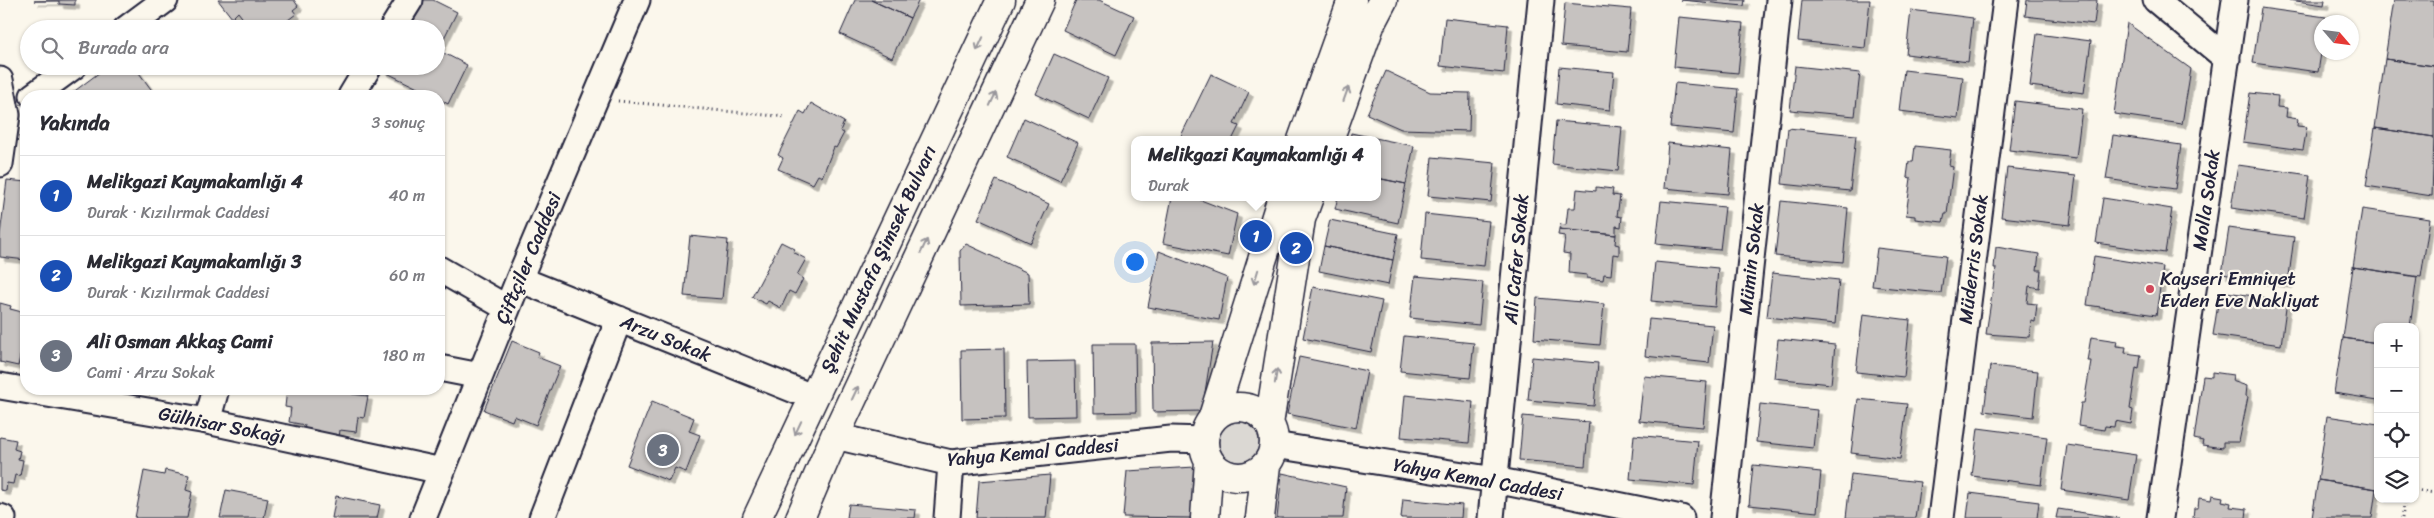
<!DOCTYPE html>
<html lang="tr">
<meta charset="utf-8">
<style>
:root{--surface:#fff;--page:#f2f2f3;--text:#2b2b33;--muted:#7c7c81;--line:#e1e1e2;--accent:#d1495b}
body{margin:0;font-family:Sriracha,sans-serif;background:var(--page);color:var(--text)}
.controls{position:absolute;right:15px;bottom:15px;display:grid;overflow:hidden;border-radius:10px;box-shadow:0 1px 4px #0004}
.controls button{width:45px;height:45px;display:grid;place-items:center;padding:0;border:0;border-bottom:1px solid var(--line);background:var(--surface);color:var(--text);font:25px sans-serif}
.compass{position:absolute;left:2314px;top:15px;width:45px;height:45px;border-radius:50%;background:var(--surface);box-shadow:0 1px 4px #0004;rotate:118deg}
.you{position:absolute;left:1134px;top:261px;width:18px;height:18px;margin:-12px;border:4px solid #fff;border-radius:50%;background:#1a73e8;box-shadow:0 0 0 8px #1a73e833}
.badge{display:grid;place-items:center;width:32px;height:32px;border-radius:50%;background:var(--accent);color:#fff;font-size:16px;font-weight:700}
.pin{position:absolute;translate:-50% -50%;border:2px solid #fff;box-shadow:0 1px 5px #0006}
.popup{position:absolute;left:1131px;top:136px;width:250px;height:65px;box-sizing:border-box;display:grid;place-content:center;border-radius:10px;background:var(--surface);filter:drop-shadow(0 1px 4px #0005);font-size:16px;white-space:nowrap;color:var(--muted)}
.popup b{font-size:19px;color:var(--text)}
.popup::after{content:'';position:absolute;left:50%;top:100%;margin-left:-10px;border:10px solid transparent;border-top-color:var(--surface)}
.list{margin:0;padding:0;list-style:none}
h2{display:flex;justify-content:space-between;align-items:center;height:65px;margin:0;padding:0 20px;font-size:21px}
h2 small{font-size:16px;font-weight:400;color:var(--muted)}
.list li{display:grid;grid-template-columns:32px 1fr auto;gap:15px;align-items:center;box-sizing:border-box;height:80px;padding:0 20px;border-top:1px solid var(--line)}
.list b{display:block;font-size:19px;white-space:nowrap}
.list p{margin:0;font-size:16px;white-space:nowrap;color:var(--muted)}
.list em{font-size:16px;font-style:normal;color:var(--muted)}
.icon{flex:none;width:28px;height:28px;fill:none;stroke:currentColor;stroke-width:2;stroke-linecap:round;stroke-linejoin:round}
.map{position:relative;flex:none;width:2434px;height:518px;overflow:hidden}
.search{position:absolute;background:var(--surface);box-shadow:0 1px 4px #0004;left:20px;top:20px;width:425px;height:55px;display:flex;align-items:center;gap:12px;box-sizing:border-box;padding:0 18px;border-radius:28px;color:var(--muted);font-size:19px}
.panel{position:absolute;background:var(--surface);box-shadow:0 1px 4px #0004;left:20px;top:90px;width:425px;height:305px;border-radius:20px}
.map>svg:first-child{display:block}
</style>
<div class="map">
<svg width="2434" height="518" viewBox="0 0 2434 518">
<defs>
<filter id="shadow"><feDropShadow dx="4.5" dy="4.5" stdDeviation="0" flood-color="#0004"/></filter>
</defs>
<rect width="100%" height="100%" fill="#fbf7ec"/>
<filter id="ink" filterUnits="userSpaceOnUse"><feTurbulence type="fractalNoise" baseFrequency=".02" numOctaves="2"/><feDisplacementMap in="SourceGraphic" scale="10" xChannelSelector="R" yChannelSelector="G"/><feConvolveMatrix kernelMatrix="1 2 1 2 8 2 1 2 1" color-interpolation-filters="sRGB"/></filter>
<g filter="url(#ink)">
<path fill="#dbd8d3" stroke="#7e7d87" d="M1219 442a20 20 0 1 1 40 0a20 20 0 1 1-40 0Z"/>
<path fill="#c6c2c0" stroke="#22223b" filter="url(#shadow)" d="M75,0V5L59,4V1H34Z
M218,0H294L298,6L293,10L296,14L288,20L292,26L288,29H251L238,12L232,18Z
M418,0H433L457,12L438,50L467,65L448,104L439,99V96H434L383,71L385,66H436V29H404Z
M855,0H871L910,18L892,58L840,34Z
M871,0H919L910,18Z
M1076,0H1099L1134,16L1116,55L1063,30Z
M1681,0H1745L1744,6Z
M1802,0H1870L1865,48L1798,41Z
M2027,0H2097L2094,24L2025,16Z
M2289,0H2325L2324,5Z
M2394,0H2434V66L2385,59Z
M1565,3L1631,9L1627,52L1561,46Z
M2261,8L2326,17L2325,22H2322V47L2318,72L2253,63Z
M1911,10L1973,18L1968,62L1906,54Z
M1679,17L1743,23L1738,73L1674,67Z
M1445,18L1508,25L1504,73L1440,66Z
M2127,23L2191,69L2182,124L2114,114Z
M2037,34L2091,41L2084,93L2030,86Z
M1054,54L1108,78L1089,119L1036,94Z
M2385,59L2434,66V137L2375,128Z
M108,66H134L156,96H68Z
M1795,66L1860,73L1855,116L1790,110Z
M1559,67L1614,72L1610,110L1556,104Z
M1904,70L1963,77L1958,118L1899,111Z
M1386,71L1430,92L1470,93L1469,131L1401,129L1367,114Z
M1211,74L1249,92L1234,124L1239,126L1232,140H1179Z
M1675,83L1738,89L1734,133L1670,127Z
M2250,93L2278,96L2277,107L2287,108L2286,117L2298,119L2297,126L2307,127L2303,150L2243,142Z
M2015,101L2082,109L2076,158L2009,150Z
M811,103L844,122L840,131L844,133L836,148L834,147L822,177L818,175L813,184L778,169L783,158L778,155L800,111L805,114Z
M1024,118L1078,143L1060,181L1007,157Z
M1556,121L1622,127L1618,171L1552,164Z
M1788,128L1856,135L1850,191L1782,184Z
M2375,128L2434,137L2432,196L2366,186Z
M1351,133L1414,146L1406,184L1377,178V140H1350Z
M2113,135L2181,145L2175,189L2106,179Z
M1668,143L1732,150L1728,194L1664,188Z
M1915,146L1951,150L1949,166L1953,167L1947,214H1945L1943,222L1915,219V216L1906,215L1911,178L1907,177L1909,162H1913Z
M1432,157L1495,163L1491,202L1428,196Z
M2238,165L2310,175L2304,218L2231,208Z
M2007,168L2076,176L2070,225L2001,217Z
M1377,178L1406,184L1398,223L1335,209L1338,197H1377Z
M7,180L26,182V260L0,257V235Z
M996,180L1049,204L1031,243L978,219Z
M1596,187L1613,189L1612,195L1620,196L1617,216L1622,217L1621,227L1616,226V235L1559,229L1560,224L1566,225L1568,208H1575L1577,189L1596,191Z
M1172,197H1193L1237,214L1228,256L1163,243Z
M2103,198L2172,209L2165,253L2096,243Z
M1661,201L1725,207L1720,250L1656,244Z
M1781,201L1848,208L1843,262L1775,256Z
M2362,209L2430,219L2421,277L2353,267Z
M1425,214L1489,221L1484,266L1421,260Z
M1330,220L1398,234L1393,260L1324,246Z
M2229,228L2294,237L2288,284L2222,274Z
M1559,229L1616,235L1615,244L1619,245V255L1613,254L1611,275L1604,274L1603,280L1587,278V275L1569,273L1570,254L1563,253L1565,236L1558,235Z
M690,236L728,240L722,299L684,296Z
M781,242L795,249L793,252L806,259L797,275L803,279L795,294L789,291L781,308L768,301L766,304L752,297Z
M966,244L1028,273L1029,304L961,306L960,251Z
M1324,246L1393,260L1388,285L1319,271Z
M1996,247L2039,254L2037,270H2041L2039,288L2029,286L2027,303L2037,304L2035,322L2031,321L2029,337L1986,334L1996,268H1994Z
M1877,248L1946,256L1941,293L1872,286Z
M1159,251L1227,278L1219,320L1148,307Z
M2094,256L2163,267L2156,315L2087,305Z
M1655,262L1718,268L1715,307L1651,301Z
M2353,267L2417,277L2410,327H2378V343L2343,338Z
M1772,273L1839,280L1835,324L1767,317Z
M1415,276L1483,282L1479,325L1410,318Z
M1313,287L1382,301L1371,352L1303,338Z
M2220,291L2287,301L2281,345L2213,335Z
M1537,298L1604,304L1600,345L1534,339Z
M0,303L11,306L10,309L26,313V330L18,366L0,362Z
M1863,314L1910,320L1904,377L1856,372Z
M1649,319L1713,325L1709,363L1645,356Z
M1404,336L1474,343L1470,378L1400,371Z
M2091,337L2117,341L2116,346L2126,347L2125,353L2141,355L2139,369L2136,368L2130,409L2133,410L2131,424L2115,421L2114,427L2105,426L2104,430L2078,426L2081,403H2084L2091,361H2087Z
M2343,338L2378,343V400L2334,393Z
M1778,339L1835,345L1831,384L1774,378Z
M512,341L539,352L537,357L560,366L536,425L514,416L512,421L484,410Z
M1213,342L1202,411L1153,412L1152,343Z
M1093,344H1135L1136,412L1094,413Z
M1004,349L1005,418L962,419L961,350Z
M1299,357L1367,371L1356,428L1287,414Z
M1532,357L1598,363L1594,406L1528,400Z
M1075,361L1076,416L1028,417L1027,362Z
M1990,366L2038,371L2033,417L1984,411Z
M2212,372L2233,375L2232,381L2247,386L2246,396L2248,397L2239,442H2223V448L2202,445L2203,441L2194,439L2203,376L2212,377Z
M1644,376L1707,382L1703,427L1639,421Z
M81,389H126L124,398Z
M287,389H353L352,394L368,396L364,418L358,417L356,432L340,430L339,438L303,433L305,425L289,422L291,408L285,407Z
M1405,395L1473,402L1469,443L1401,437Z
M1858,399L1907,404L1900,459L1851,453Z
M652,401L694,418L689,431L700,435L686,472L675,468L669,481L627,465Z
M1760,404L1817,410L1813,448L1756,442Z
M1523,416L1589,422L1585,466L1519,460Z
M2327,416L2378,424V489L2318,480Z
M1978,428L2047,437L2041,485L1972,476Z
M1634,435L1698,441L1694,485L1630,479Z
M0,437L16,440L14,449L20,451L18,459L23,460L20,476L15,475L13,484L7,483L6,491L0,490Z
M2067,445L2136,455L2129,500L2061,490Z
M1753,465L1821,472L1817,512L1749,505Z
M1195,467L1191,518L1123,517L1127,471Z
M165,470L189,475L186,490L192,492L187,518H135L144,471L164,475Z
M1282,473L1346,487L1343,518H1277Z
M1851,474L1920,482L1915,518H1846Z
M1050,475L1046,518H976L979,481Z
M2318,480L2376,489L2372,518H2312Z
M226,490L268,498L264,518H220Z
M1970,493L2039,502L2037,518H1967Z
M2212,495L2223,497L2222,501L2231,503L2230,507L2247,509L2246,518H2193L2194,508H2198L2199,498L2211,500Z
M336,496L380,505L377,518H332Z
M1403,499L1462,505L1461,518H1401Z
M849,504L916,510L915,518H847Z
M2058,509L2119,518H2056Z"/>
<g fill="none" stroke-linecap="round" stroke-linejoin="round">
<defs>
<path id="minor" d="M2156,0L2227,59
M126,29L165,0
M392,29L410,0
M0,80L7,115L0,164
M33,96L74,66
M351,96L369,66
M439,269L507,308
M519,279L812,397
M439,368L480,376
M0,386L207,421L442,471
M207,421L216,389
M835,436L951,463L1171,439L1204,440
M1274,445L1495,480L1681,518
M0,517L3,518
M423,518L519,279L637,0
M542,518L619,319
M947,518L951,463
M1491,518L1541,0
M1723,518L1779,0
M1941,518L2006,0
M2160,518L2235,0"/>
<path id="major" d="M1302,140L1352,0
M1329,140L1371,23L1383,0
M1204 442a35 35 0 1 1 70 0a35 35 0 1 1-70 0Z
M1212,420L1282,197
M1269,424L1301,219L1309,197
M757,518L1001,0
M800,518L835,436L1040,0
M1205,518L1209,461
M1260,518L1266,465"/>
</defs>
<use href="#minor" stroke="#22223b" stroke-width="29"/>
<use href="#major" stroke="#22223b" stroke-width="31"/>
<path stroke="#22223b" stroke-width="3" stroke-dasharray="1 4" stroke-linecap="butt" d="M618,101L787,117
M2415,490L2434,493
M2402,518L2405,499"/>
<use href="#minor" stroke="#fbf7ec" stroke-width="25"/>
<use href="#major" stroke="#fbf7ec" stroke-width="28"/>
</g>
<defs><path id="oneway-shaft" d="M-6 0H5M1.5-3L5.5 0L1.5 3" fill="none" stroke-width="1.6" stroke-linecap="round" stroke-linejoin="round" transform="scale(1.25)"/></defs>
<g stroke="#99979c">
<use href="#oneway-shaft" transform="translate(980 44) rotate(115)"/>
<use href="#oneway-shaft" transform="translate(1346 94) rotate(-70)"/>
<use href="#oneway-shaft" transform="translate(993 99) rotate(-65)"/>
<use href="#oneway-shaft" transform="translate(924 246) rotate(-65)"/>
<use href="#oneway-shaft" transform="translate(1256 277) rotate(107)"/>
<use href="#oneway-shaft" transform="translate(1276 376) rotate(-81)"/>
<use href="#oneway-shaft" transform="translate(855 393) rotate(-65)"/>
<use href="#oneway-shaft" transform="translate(798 428) rotate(115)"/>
</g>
</g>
<circle fill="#d1495b" stroke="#fbf7ec" stroke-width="2" cx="2150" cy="289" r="5"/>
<g text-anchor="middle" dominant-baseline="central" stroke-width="4.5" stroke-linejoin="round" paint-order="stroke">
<g font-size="19" fill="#22223b" stroke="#fbf7ec">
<text transform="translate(2206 200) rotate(-82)">Molla Sokak</text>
<text transform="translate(528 258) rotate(-67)">Çiftçiler Caddesi</text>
<text transform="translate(878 259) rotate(-65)">Şehit Mustafa Şimsek Bulvarı</text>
<text transform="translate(1516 259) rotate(-85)">Ali Cafer Sokak</text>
<text transform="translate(1751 259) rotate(-84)">Mümin Sokak</text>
<text transform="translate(1973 259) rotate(-83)">Müderris Sokak</text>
<text transform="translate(666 338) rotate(22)">Arzu Sokak</text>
<text transform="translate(222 425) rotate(11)">Gülhisar Sokağı</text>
<text transform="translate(1033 452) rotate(-5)">Yahya Kemal Caddesi</text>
<text transform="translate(1478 479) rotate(10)">Yahya Kemal Caddesi</text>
</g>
<g font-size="19" fill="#22223b" stroke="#fbf7ec" text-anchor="start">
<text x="2160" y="278">Kayseri Emniyet<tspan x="2160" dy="22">Evden Eve Nakliyat</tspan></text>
</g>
</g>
</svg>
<div class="controls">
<button>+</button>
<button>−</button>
<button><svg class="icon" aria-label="locate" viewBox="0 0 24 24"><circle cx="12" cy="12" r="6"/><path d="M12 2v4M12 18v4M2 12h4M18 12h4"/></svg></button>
<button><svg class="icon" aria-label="layers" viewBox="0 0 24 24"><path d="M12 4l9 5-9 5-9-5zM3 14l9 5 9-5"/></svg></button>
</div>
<svg class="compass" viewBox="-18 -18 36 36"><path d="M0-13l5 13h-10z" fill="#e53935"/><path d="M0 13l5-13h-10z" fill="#7c7c81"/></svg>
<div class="you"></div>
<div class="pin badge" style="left:1256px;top:236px;background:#1a4fb4">1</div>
<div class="popup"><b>Melikgazi Kaymakamlığı 4</b>Durak</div>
<div class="pin badge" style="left:1296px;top:248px;background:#1a4fb4">2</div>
<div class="pin badge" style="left:663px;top:450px;background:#6b7280">3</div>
<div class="search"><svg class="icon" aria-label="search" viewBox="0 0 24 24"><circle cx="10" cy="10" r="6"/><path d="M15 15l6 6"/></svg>Burada ara</div>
<section class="panel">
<h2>Yakında<small>3 sonuç</small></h2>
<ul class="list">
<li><span class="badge" style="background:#1a4fb4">1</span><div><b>Melikgazi Kaymakamlığı 4</b><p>Durak · Kızılırmak Caddesi</p></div><em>40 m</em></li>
<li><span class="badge" style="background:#1a4fb4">2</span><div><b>Melikgazi Kaymakamlığı 3</b><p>Durak · Kızılırmak Caddesi</p></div><em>60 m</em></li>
<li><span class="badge" style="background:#6b7280">3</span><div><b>Ali Osman Akkaş Cami</b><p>Cami · Arzu Sokak</p></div><em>180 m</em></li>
</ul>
</section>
</div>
